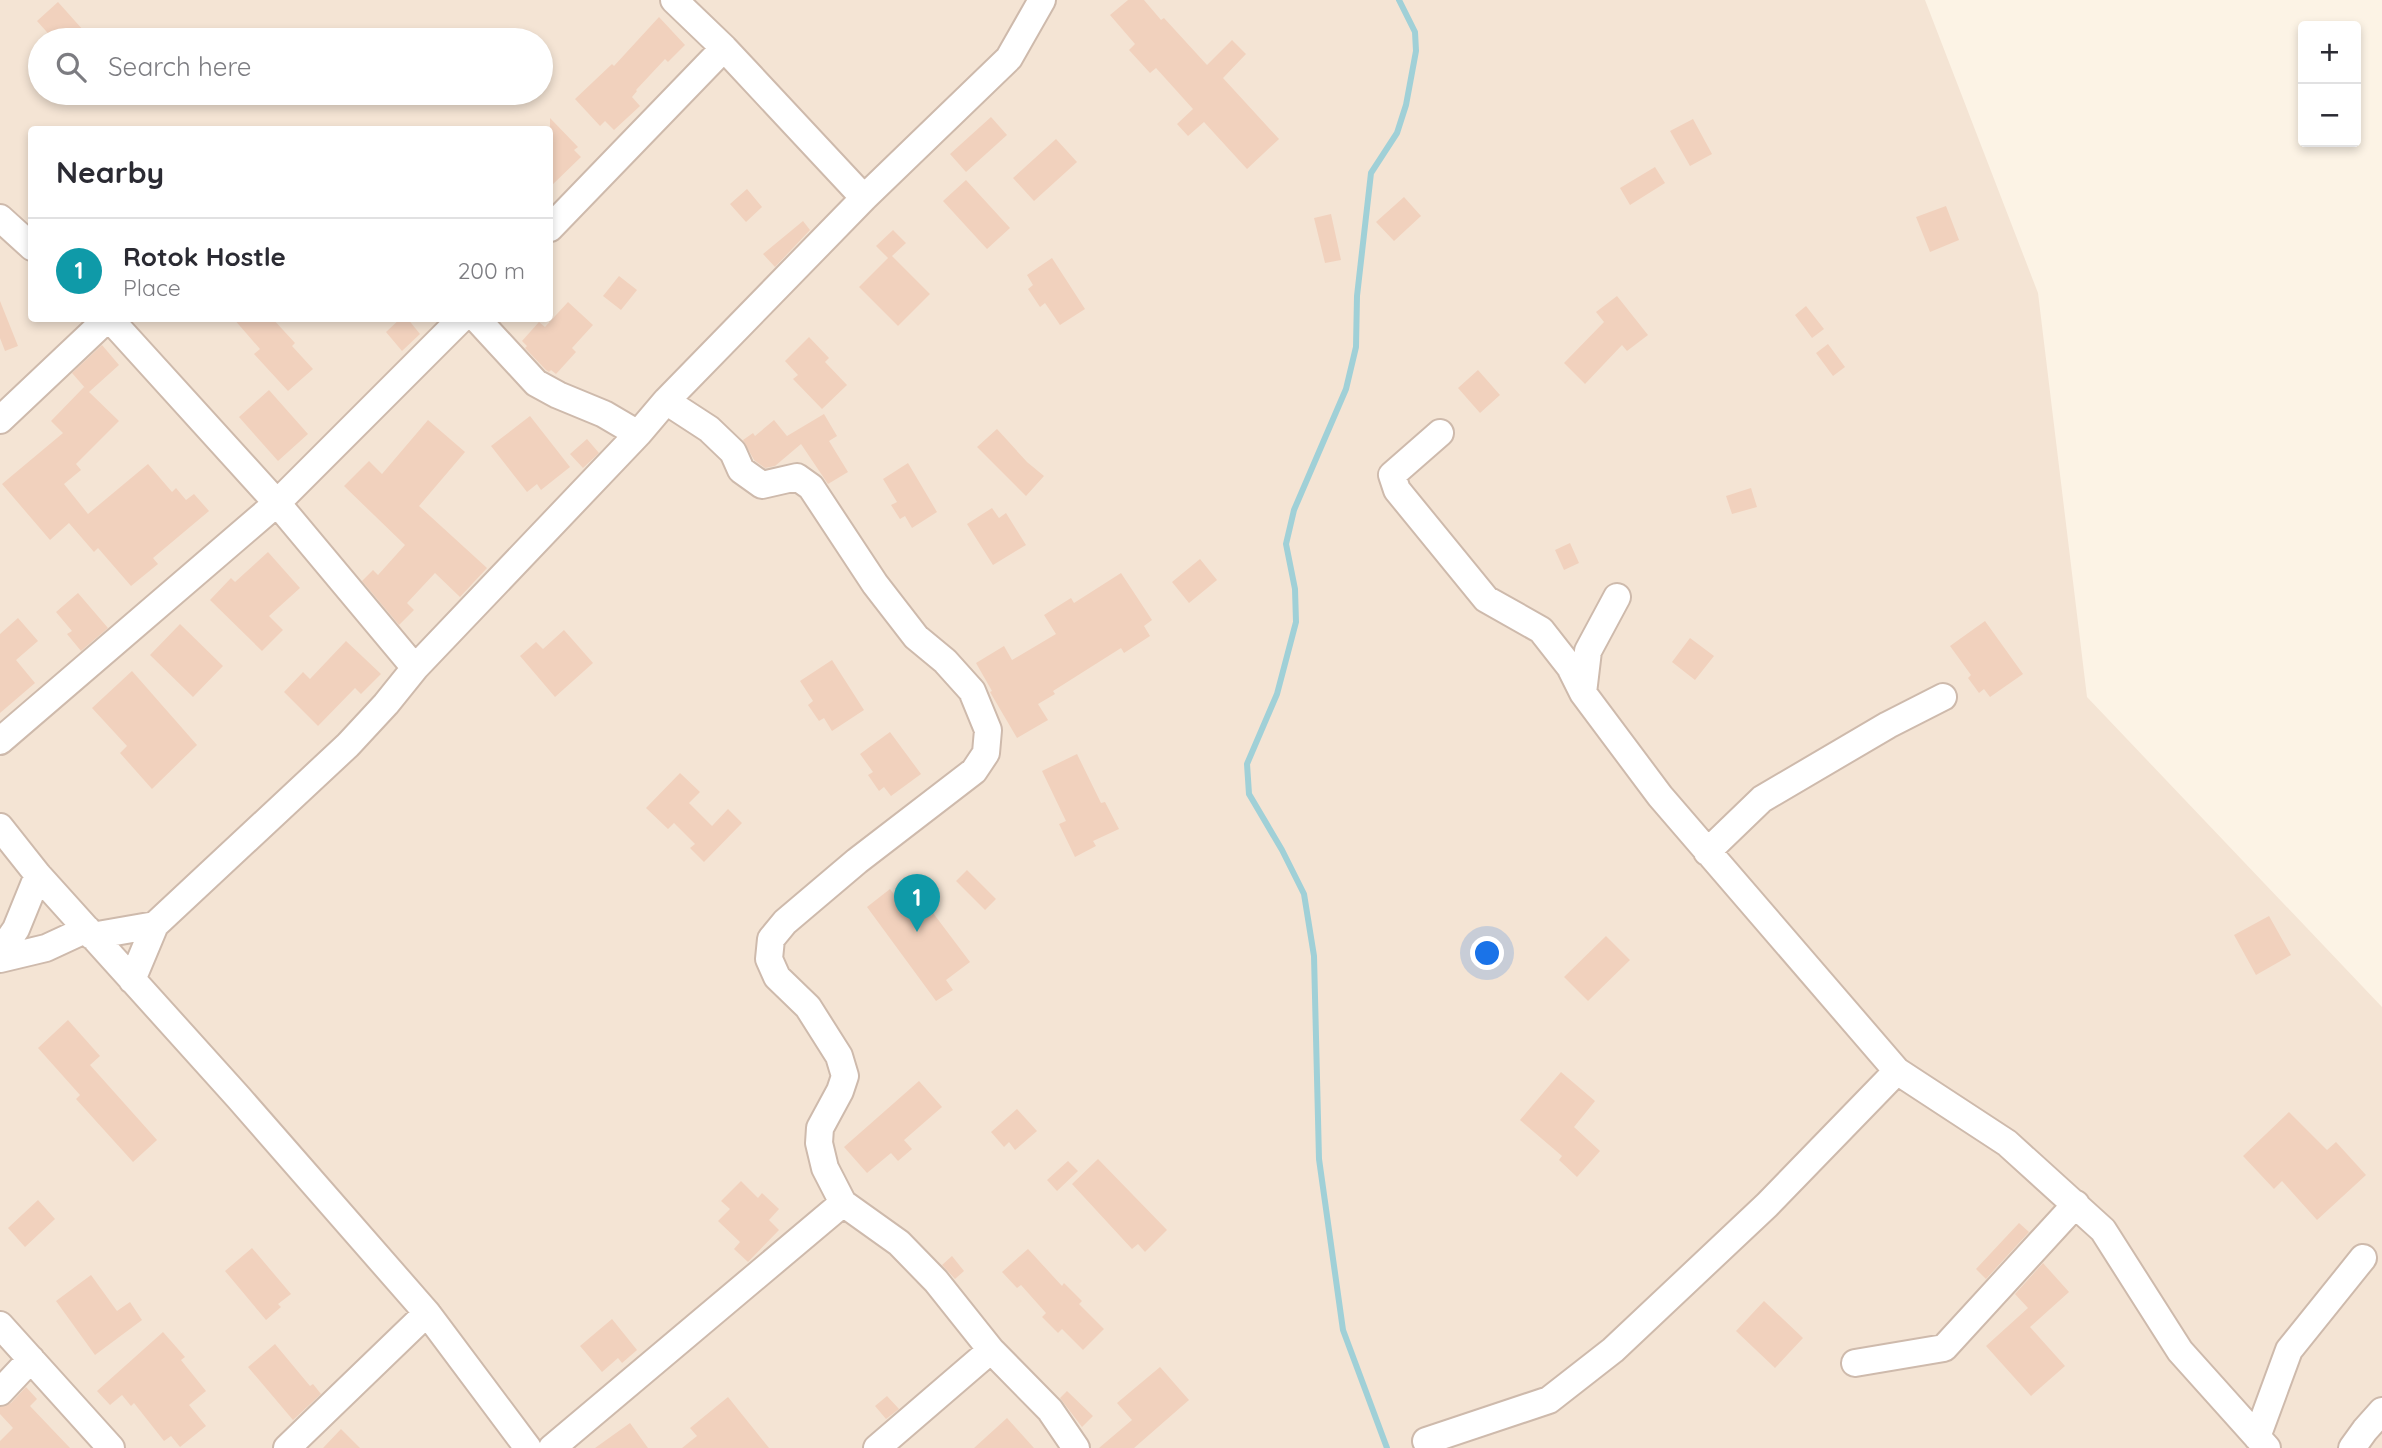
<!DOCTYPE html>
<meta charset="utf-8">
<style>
:root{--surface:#fff;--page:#f2f2f3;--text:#2b2b33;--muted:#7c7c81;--line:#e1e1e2;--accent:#e56a4c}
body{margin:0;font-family:Quicksand,sans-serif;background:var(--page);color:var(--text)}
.controls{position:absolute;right:21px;top:21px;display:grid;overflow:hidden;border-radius:7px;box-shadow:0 4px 10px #0003}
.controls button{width:63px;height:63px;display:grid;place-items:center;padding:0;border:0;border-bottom:2px solid var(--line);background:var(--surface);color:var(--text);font:35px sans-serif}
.you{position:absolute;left:1488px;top:954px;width:24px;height:24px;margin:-18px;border:5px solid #fff;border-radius:50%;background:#1a73e8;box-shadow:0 0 0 10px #1a73e833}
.badge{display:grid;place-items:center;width:46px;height:46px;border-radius:50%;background:var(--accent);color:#fff;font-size:23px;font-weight:700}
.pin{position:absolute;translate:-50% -58px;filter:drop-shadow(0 2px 4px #0008)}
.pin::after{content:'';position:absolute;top:37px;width:24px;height:21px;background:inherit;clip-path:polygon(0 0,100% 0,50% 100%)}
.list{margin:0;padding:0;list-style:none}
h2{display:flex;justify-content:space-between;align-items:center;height:91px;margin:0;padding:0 28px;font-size:30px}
h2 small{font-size:23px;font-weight:400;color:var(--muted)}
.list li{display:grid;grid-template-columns:46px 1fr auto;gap:21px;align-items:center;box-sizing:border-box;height:105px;padding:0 28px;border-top:2px solid var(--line)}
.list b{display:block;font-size:26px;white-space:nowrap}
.list p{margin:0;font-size:23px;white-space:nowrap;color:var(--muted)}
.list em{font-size:23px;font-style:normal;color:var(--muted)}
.icon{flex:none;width:38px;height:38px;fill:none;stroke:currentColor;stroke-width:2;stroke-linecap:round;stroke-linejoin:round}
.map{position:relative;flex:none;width:2382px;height:1448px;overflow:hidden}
.search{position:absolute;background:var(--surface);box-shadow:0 4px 10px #0003;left:28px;top:28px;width:525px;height:77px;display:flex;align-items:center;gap:18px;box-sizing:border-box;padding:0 24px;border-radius:38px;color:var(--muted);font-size:26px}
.panel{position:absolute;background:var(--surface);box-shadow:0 4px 10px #0003;left:28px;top:126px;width:525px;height:196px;border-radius:7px}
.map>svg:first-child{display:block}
</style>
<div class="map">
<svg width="2382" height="1448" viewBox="0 0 2382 1448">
<rect width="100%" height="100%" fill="#fcf3e5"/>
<path fill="#f4e4d4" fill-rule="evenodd" d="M0,0H1925L2038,293L2087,697L2382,1007V1448H0ZM40,40H541V93H40ZM32,130H550V318H32Z"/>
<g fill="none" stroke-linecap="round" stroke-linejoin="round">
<path stroke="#a0d0d7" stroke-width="6" d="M1387,1448L1343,1330L1319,1159L1314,956L1304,894L1282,850L1249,794L1247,764L1277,694L1296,622L1295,589L1286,544L1294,510L1346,389L1356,347L1357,296L1371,173L1397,133L1406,105L1416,51L1415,32L1399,0"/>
</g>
<path fill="#f1d1bd" d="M1128,0H1144L1161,20L1164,18L1207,65L1232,40L1246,54L1223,78L1279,139L1247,169L1204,122L1188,136L1177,124L1193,109L1156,68L1150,73L1129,50L1135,44L1110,15Z
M58,2L92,40H54L37,21Z
M659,17L685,45L668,62L665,59L636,90L637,91L632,97L640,106L614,130L605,121L600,126L575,99L612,64L614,66Z
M991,117L1007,135L966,172L950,154Z
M550,118L578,147L574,150L581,157L550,187Z
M1693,119L1712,154L1690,166L1670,131Z
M1056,139L1077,162L1034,201L1013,178Z
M1655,167L1665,183L1630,205L1620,188Z
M966,180L1010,228L987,249L943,201Z
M747,189L762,207L746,222L730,204Z
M1404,197L1421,216L1394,241L1376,222Z
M1946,206L1959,240L1930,252L1916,217Z
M1331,214L1341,260L1325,263L1314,218Z
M803,221L810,230L775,267L763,254Z
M893,230L906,243L892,256L930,294L898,326L859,287L888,258L876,246Z
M1052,258L1085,309L1060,325L1045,303L1040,307L1028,289L1033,285L1027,275Z
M619,276L637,290L621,310L603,296Z
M1617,296L1648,335L1627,351L1622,345L1585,384L1564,363L1604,322L1596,312Z
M0,301L18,346L5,351L0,338Z
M568,302L593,325L572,348L576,352L556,374L551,370L549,372L546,370L525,348L527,346L522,341L539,322L545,327Z
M1806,306L1824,329L1812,338L1795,315Z
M233,318H272L295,343L292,346L313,369L288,391L254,354L260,349Z
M401,318H407L420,334L402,351L386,332Z
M809,337L829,358L825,362L847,385L822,409L793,379L798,375L785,361Z
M1828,344L1845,367L1833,376L1816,353Z
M102,345L119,365L89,392L119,421L76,464L81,470L64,484L88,514L148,464L172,492L176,488L186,500L194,494L209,511L153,558L158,564L131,586L98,548L94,552L69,523L50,540L2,484L63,433L51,421L84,387L86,389L72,373Z
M1478,370L1500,395L1480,413L1458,388Z
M269,390L308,434L278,461L239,417Z
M824,414L837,436L829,441L848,472L828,484L801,444L775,466L765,468L754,460L743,440L753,433L755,436L774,420L787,436Z
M530,416L570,467L541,490L537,484L527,492L491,446Z
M428,420L465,452L419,506L487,568L460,597L435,573L407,603L414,610L399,625L362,581L373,570L378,575L405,545L344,486L369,461L382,474Z
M997,429L1027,462L1044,476L1026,496L977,447Z
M587,439L599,453L583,468L570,454Z
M908,463L937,512L912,528L905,516L900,519L891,505L897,502L883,479Z
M1751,488L1757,507L1732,514L1726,496Z
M992,508L999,518L1006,513L1026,545L993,565L967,524Z
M1570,543L1579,563L1564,570L1555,550Z
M268,552L300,588L269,616L283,630L262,651L210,600L231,578L235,582Z
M1200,559L1217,580L1189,603L1172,582Z
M1121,573L1152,620L1144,626L1150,636L1124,653L1121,648L1053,691L1055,694L1038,704L1048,720L1017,738L990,692L992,691L976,663L1004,646L1012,660L1056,634L1044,615L1071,598L1074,603Z
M78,593L108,628L81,651L67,634L72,631L56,612Z
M18,618L38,641L16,660L35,683L0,713V634Z
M1985,621L2023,674L1990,697L1984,689L1979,693L1968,678L1971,675L1950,646Z
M180,624L223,666L193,697L150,655Z
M564,630L593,663L555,697L520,656L536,642L543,649Z
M1690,638L1714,656L1695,680L1672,662Z
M346,641L381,674L361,694L355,688L318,726L284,692L303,672L310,679Z
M832,660L864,710L832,731L824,718L819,721L808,705L813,701L800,681Z
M132,671L197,745L152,789L120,753L127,746L92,708Z
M890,732L921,774L891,796L884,787L879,791L868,775L873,772L860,754Z
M1077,754L1101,803L1105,802L1119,829L1093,841L1096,846L1075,857L1059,824L1066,821L1042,771Z
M680,773L700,792L689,803L712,826L728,809L742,823L704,862L690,848L695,844L674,823L668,829L646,808Z
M967,870L996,899L985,910L956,881Z
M890,889L902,905L918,893L970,962L946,980L953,990L936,1001L867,907Z
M2269,916L2291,955L2256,975L2234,935Z
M1606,936L1630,960L1588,1001L1564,977Z
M68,1020L100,1056L90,1065L157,1140L133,1162L76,1099L80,1095L38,1048Z
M1561,1072L1595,1101L1574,1127L1600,1151L1577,1177L1559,1160L1562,1156L1520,1120Z
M919,1081L942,1107L904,1140L912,1149L898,1161L891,1153L867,1173L844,1147Z
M1017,1109L1037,1131L1015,1150L1009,1142L1004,1147L991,1132Z
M2289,1112L2327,1150L2336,1142L2366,1175L2317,1220L2282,1181L2274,1189L2243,1156Z
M1098,1159L1167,1230L1145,1252L1138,1244L1132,1249L1072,1184Z
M1068,1161L1078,1171L1057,1191L1047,1180Z
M741,1181L758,1198L762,1193L779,1209L769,1220L779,1230L748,1262L734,1249L740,1242L718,1221L730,1209L721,1201Z
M38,1200L55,1219L25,1247L8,1228Z
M2019,1223L2029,1232L1986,1279L1976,1269Z
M252,1248L291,1294L278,1304L281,1307L266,1320L225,1271Z
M1028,1249L1062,1286L1064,1283L1082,1301L1079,1304L1104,1329L1083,1350L1062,1329L1058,1333L1042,1317L1046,1313L1021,1285L1017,1288L1002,1272Z
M952,1256L964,1271L955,1279L942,1265Z
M2043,1263L2069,1292L2030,1327L2065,1366L2031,1396L1986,1346L2028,1308L2015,1294Z
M91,1275L117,1311L130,1302L142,1320L95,1355L56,1301Z
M1764,1301L1803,1338L1775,1368L1736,1331Z
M612,1319L637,1350L622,1363L618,1358L602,1372L580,1346Z
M163,1332L185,1357L181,1360L206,1391L189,1405L206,1426L180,1447L171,1436L164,1441L134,1403L131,1406L122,1395L110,1405L97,1391Z
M275,1344L310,1386L313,1384L321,1394L293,1420L248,1367Z
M1160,1367L1189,1400L1134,1448H1099L1132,1420L1117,1403Z
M26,1387L37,1399L30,1406L70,1448H0V1441L13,1428L0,1414V1407L11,1403Z
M1067,1391L1093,1416L1082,1427L1060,1398Z
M887,1396L899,1409L886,1419L875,1406Z
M728,1397L769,1448H682L697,1436L690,1428Z
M1007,1418L1034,1448H974Z
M630,1423L648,1448H595Z
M341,1429L360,1448H323Z"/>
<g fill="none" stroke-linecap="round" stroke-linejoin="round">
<defs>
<path id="minor" d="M674,0L724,48L864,198
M0,218L32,247
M550,228L724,48
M109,318L277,503L415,668L638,434L666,401L864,198L1009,58L1042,0
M476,318L536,383L558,395L604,414L638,434
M666,401L709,429L733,452L741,470L762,485L797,477L811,487L875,584L916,637L945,661L972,691L988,730L986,753L974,771L857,861L785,922L771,939L769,959L777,977L808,1007L839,1056L845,1076L840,1091L820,1128L819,1143L825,1168L843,1203L899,1243L936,1281L991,1350L1050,1410L1076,1448
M0,420L108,318
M1440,433L1392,475L1397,490L1486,599L1541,630L1570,667L1583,693L1660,796L1897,1071L2007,1143L2103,1230L2180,1351L2267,1448
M1583,693L1588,651L1617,597
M0,741L277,503L462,318
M0,827L38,875L239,1098L427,1313L528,1448
M1707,852L1762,799L1888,725L1943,697
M92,936L155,925
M0,952L16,929L38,875
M0,959L46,948L87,929
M132,980L155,925L348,745L386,704L415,668
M0,1325L111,1448
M1855,1363L1944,1348L2076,1204
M0,1392L31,1359
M2257,1437L2289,1350L2363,1258
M1426,1441L1549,1400L1613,1350L1767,1205L1897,1071
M287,1448L427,1313
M552,1448L843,1203
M877,1448L991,1350
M2352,1448L2365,1430L2382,1411"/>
</defs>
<use href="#minor" stroke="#cebaac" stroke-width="30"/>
<use href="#minor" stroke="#fff" stroke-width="26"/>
</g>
</svg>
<div class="controls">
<button>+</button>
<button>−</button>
</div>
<div class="you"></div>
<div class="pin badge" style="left:917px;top:932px;background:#0f9aa8">1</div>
<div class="search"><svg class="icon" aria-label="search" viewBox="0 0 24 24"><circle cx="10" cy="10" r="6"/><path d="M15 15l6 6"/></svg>Search here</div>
<section class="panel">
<h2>Nearby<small></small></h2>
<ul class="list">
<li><span class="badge" style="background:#0f9aa8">1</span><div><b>Rotok Hostle</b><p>Place</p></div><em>200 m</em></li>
</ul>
</section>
</div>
